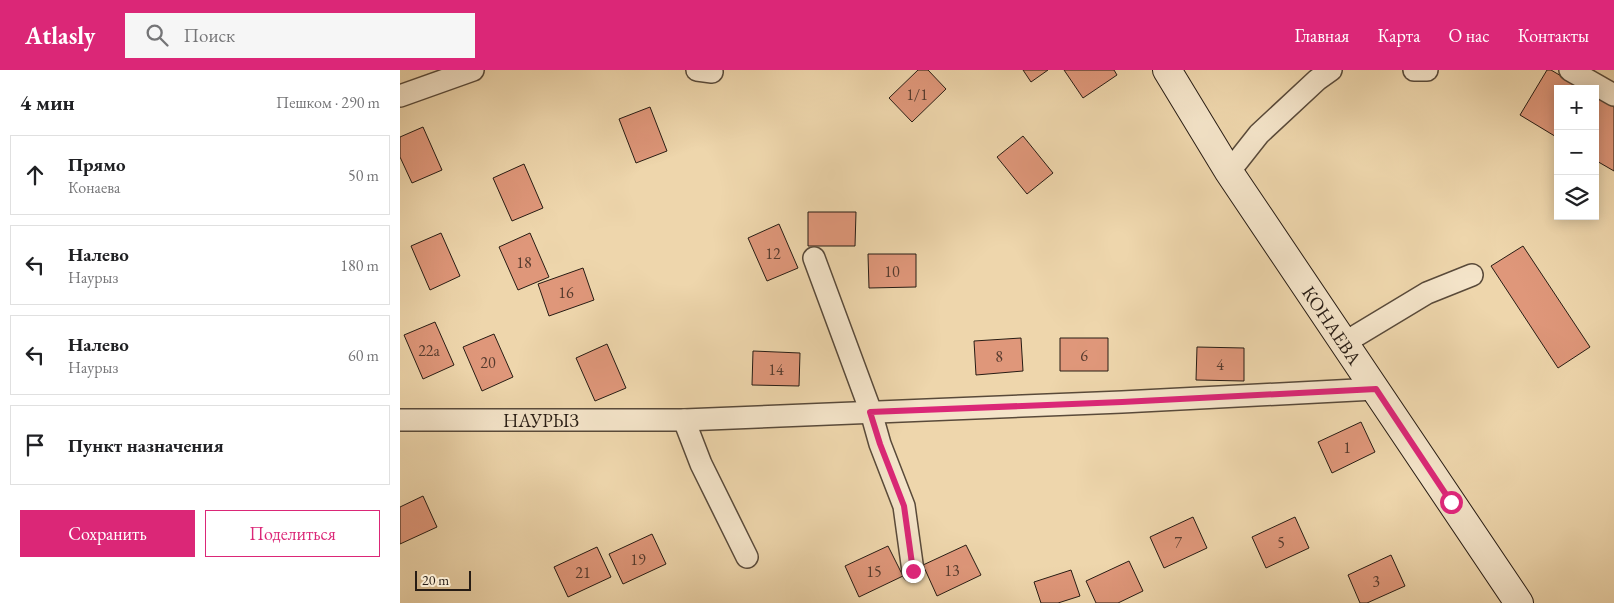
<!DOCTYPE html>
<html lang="ru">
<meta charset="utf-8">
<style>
:root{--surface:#fff;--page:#f6f6f6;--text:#202124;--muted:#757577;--line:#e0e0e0;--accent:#db2777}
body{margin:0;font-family:"EB Garamond",serif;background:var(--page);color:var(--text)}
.controls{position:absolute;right:15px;top:15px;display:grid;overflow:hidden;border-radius:0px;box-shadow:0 2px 12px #0003}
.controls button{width:45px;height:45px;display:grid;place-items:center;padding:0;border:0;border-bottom:1px solid var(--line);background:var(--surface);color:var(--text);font:25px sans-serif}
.scale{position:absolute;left:15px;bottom:12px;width:56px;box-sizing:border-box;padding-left:5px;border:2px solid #271c14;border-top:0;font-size:14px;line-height:18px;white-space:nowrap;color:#271c14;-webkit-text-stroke:4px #f4e4c9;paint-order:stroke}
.stop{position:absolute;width:15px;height:15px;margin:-11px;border:4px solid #db2777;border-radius:50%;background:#fff}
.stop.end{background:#db2777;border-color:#fff;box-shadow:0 1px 5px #0008}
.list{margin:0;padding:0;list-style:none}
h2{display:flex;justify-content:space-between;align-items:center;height:65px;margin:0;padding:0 20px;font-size:21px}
h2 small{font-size:16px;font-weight:400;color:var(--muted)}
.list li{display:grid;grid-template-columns:32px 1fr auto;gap:15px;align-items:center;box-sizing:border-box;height:80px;margin:0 10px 10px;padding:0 10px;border:1px solid var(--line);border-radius:0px}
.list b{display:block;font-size:19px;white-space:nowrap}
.list p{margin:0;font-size:16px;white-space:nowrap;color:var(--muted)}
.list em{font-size:16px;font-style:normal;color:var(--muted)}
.actions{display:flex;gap:10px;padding:15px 20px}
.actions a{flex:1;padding:11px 0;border:1px solid var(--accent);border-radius:0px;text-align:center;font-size:18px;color:var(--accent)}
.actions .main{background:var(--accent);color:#fff}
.icon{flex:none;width:28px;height:28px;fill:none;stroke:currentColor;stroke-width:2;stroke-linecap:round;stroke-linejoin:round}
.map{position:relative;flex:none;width:1214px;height:533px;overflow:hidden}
header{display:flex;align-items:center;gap:30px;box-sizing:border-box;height:70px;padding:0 25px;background:var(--accent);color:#fff}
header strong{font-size:24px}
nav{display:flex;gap:28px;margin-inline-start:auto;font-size:18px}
.search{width:350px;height:45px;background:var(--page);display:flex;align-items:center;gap:12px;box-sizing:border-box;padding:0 18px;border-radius:0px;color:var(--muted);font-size:19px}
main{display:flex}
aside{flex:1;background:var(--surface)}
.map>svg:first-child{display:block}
</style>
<header>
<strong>Atlasly</strong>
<div class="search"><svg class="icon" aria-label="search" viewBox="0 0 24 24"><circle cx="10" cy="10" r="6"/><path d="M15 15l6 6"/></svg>Поиск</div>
<nav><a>Главная</a><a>Карта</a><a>О нас</a><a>Контакты</a></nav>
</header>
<main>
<aside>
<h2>4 мин<small>Пешком · 290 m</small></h2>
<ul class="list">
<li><svg class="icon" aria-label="ahead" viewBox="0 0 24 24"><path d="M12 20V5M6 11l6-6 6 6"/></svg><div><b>Прямо</b><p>Конаева</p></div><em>50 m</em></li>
<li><svg class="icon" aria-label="left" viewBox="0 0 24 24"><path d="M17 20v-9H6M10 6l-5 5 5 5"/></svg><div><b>Налево</b><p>Наурыз</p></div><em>180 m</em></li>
<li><svg class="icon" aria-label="left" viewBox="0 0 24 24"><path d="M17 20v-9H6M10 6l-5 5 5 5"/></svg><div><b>Налево</b><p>Наурыз</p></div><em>60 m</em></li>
<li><svg class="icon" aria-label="arrive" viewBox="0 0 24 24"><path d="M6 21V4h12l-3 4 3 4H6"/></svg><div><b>Пункт назначения</b></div></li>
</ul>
<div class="actions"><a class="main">Сохранить</a><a>Поделиться</a></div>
</aside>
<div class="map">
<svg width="1214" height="533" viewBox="0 0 1214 533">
<rect width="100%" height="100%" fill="#eed6ac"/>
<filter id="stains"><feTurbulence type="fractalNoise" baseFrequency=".004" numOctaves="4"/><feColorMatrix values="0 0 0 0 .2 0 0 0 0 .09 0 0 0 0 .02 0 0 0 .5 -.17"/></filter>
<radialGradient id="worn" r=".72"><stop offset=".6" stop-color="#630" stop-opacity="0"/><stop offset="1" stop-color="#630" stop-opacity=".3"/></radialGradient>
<path fill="#df977a" stroke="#271c14" d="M518,0H528L546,19L512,52L489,28Z
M623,0H648L631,12Z
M664,0H714L717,5L683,28Z
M1147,0H1151L1183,19H1158V68L1120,45Z
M1195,26L1214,37V101L1195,90Z
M250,37L267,81L236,93L219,49Z
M23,57L42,100L12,113L0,87V67Z
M623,66L653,103L627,124L597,87Z
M124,94L143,138L112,151L93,108Z
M408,142H456L455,176H408Z
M379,154L398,198L367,211L348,168Z
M41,163L60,206L30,220L11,176Z
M130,163L149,207L118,220L99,177Z
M1123,176L1190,277L1158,298L1091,196Z
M468,184H516V217L469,218Z
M183,198L194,230L149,246L138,214Z
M35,252L54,295L23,309L4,265Z
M94,264L113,307L82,321L63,277Z
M621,268L623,301L576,305L574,271Z
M660,268H708V301H660Z
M207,274L226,318L195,331L176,288Z
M797,277L844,278V311L796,310Z
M353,281L400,283L399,316L352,315Z
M961,352L975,382L932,403L918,372Z
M23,426L37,457L0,474V437Z
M793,447L807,478L764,498L750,467Z
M895,447L909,478L866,498L852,467Z
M252,464L266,494L223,514L209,484Z
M566,475L581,505L537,526L523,495Z
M488,476L503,506L459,527L445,496Z
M197,477L211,507L168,527L154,497Z
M991,485L1005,516L967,533H960L948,505Z
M729,491L743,521L718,533H696L686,511Z
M671,500L680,526L658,533H641L634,512Z"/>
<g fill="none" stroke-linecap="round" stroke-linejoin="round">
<defs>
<g id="minor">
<path d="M297,0L312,2"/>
<path d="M1014,0H1027"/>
<path d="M1170,0L1214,25"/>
<path d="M0,26L73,0"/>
<path d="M829,102L859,64L917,10L931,0"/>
<path d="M414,188L471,342L480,374L504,436L513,501"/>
<path d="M944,273L1027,223L1072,205"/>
<path id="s1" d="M0,350H284L722,332L975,319"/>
<path d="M284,350L301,394L347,487"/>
</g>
<g id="secondary">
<path id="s2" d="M767,0L829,102L1119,533"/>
</g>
</defs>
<use href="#minor" stroke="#594a3a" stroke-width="24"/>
<use href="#secondary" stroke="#271c14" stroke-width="30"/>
<use href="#minor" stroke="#f4e4c9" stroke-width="21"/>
<use href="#secondary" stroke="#f4e4c9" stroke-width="28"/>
</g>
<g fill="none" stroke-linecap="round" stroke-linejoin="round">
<path stroke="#db2777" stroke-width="6" d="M513,501L504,436L480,374L470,342L722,332L976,319L1051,432"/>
</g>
<g text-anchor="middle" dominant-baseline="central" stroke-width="4.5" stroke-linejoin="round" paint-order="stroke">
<g font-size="16" fill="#553b2e">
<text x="517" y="24">1/1</text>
<text x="373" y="183">12</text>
<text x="124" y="192">18</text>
<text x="492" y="201">10</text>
<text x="166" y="222">16</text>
<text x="29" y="280">22а</text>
<text x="684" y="285">6</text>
<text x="599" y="286">8</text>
<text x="88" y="292">20</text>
<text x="820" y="294">4</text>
<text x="376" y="299">14</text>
<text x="947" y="377">1</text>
<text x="778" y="472">7</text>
<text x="881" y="472">5</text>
<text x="238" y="489">19</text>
<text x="552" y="500">13</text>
<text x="474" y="501">15</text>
<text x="183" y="502">21</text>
<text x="976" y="511">3</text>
</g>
<g font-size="19" fill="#271c14" stroke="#f4e4c9">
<text stroke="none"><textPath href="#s2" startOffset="304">КОНАЕВА</textPath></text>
<text stroke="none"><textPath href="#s1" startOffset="141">НАУРЫЗ</textPath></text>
</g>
</g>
<rect width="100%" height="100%" filter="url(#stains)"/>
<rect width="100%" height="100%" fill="url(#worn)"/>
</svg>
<div class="controls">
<button>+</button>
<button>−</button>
<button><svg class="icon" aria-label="layers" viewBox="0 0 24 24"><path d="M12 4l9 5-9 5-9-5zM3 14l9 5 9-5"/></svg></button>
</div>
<div class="scale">20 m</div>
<div class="stop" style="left:1051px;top:432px"></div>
<div class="stop end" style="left:513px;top:501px"></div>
</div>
</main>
